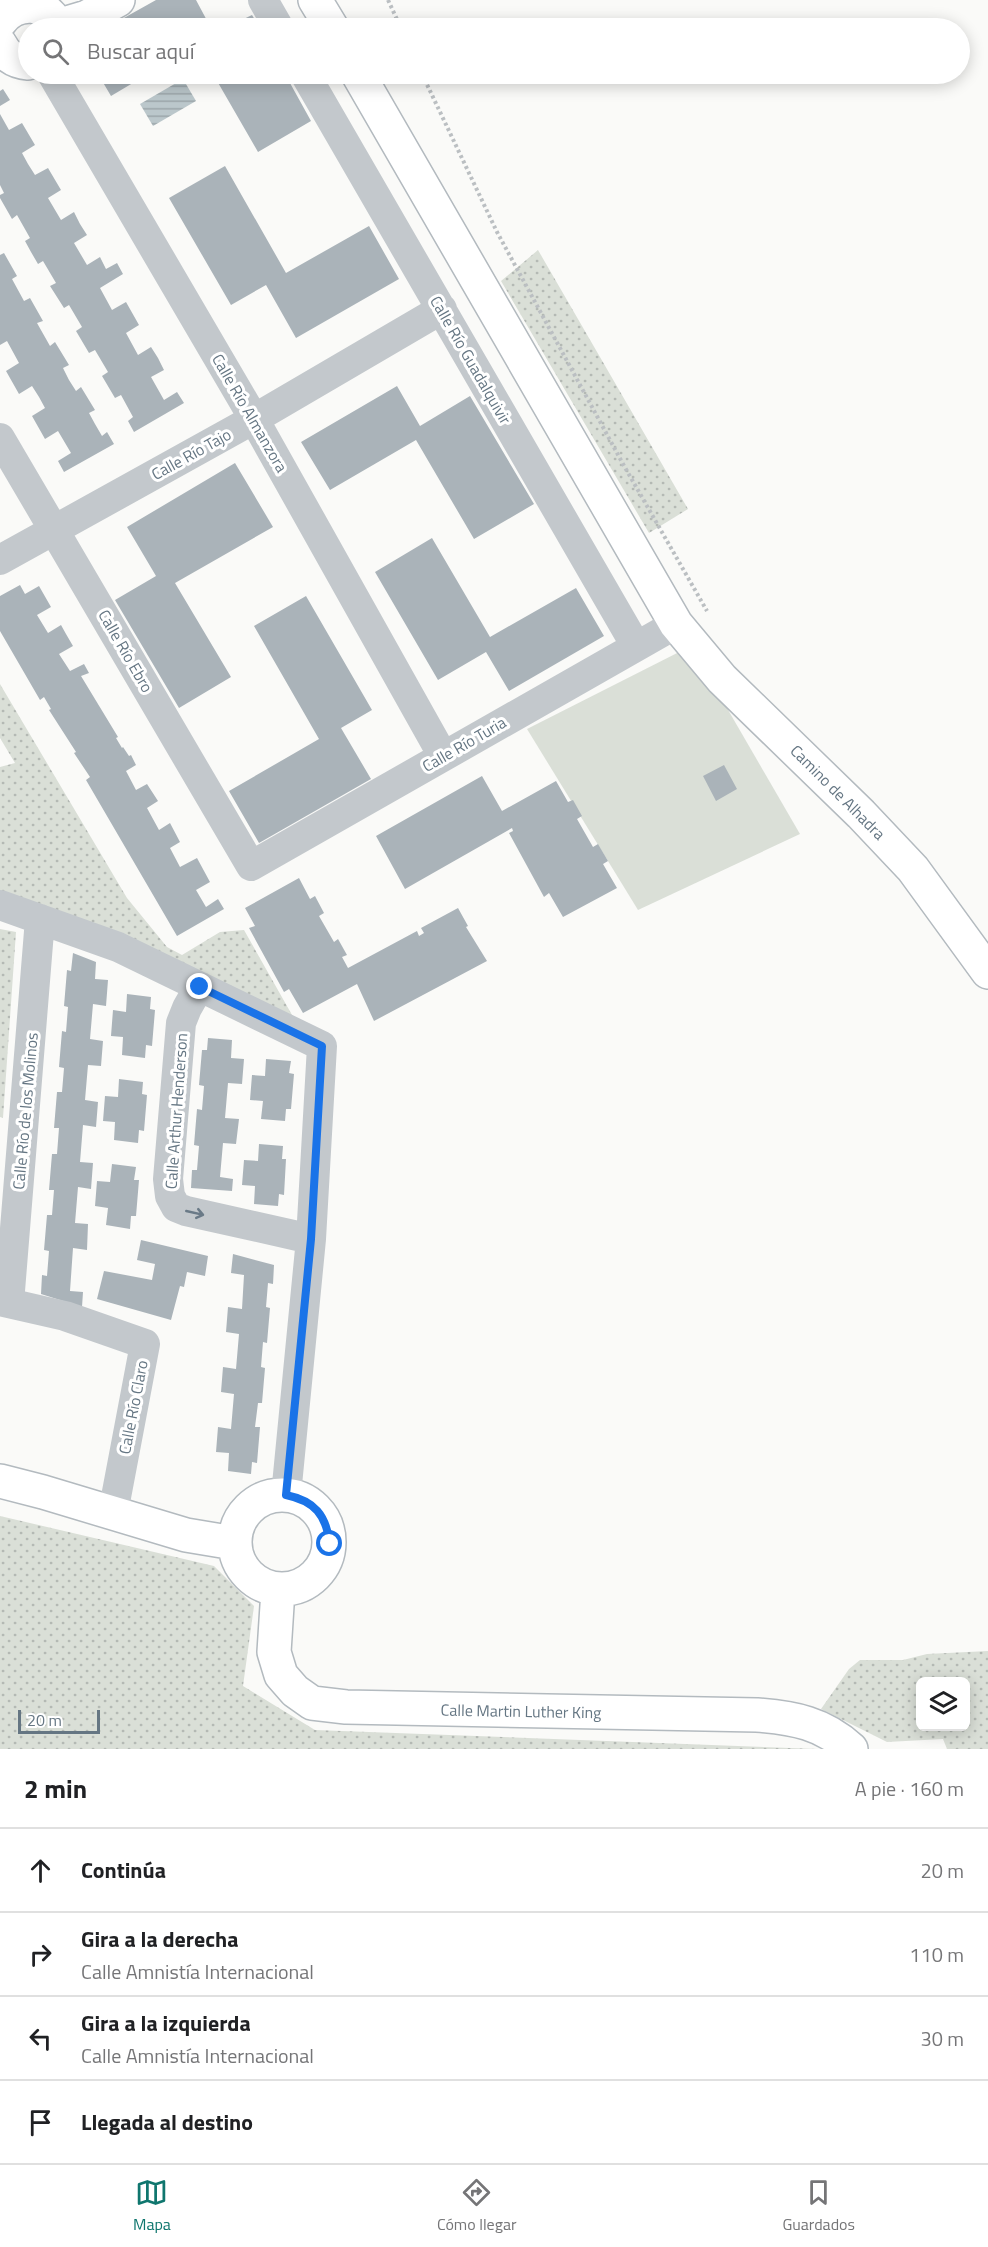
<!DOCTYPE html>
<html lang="es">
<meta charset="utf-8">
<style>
:root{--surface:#fff;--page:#f6f6f6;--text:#202124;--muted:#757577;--line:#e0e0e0;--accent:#0f766e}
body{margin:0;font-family:"Titillium Web",sans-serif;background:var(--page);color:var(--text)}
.controls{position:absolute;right:18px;bottom:18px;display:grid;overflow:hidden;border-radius:9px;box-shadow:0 3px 15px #0003}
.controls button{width:54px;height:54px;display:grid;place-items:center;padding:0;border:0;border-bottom:2px solid var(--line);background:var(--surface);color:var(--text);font:30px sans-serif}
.scale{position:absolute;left:18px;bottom:15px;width:82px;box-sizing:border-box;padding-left:6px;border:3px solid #657683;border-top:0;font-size:16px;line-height:21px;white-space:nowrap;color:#657683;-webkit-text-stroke:4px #fff;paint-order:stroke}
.stop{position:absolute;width:18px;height:18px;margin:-14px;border:4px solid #1a73e8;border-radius:50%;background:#fff}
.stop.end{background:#1a73e8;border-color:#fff;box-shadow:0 2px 6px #0008}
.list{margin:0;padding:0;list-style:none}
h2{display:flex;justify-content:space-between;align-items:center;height:78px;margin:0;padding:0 24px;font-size:26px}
h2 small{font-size:20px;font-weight:400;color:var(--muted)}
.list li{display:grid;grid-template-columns:39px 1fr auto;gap:18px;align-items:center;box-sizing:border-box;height:84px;padding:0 24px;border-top:2px solid var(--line)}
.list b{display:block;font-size:22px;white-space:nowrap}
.list p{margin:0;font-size:20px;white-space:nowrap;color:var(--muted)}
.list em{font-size:20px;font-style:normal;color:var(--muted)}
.icon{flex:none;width:33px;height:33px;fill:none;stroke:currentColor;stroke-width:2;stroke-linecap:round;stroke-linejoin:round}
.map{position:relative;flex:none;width:988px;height:1749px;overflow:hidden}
.search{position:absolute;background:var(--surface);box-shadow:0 3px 15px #0003;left:18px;right:18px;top:18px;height:66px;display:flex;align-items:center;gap:15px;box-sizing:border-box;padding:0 21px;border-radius:33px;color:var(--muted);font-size:22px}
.sheet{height:414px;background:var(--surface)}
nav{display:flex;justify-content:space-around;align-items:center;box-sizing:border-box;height:84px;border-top:2px solid var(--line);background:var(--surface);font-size:16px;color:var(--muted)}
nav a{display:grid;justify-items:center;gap:3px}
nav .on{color:var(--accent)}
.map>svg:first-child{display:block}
</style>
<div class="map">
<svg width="988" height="1749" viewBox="0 0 988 1749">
<defs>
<pattern id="green-dots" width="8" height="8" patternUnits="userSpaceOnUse" patternTransform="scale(1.5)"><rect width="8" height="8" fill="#dadfd7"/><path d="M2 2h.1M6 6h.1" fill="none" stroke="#b4b9b4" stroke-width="1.8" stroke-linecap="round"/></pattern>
<pattern id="water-rules" width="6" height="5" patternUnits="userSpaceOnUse" patternTransform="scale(1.5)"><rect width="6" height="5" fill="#bbc7cb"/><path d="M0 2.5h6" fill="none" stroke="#9ca6aa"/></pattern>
</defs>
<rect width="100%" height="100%" fill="#fafaf8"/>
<path fill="url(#green-dots)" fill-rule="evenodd" d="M538,250L688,509L649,533L501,281Z
M0,684L127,898L167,947L182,955L220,932L244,930L296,1022L0,893V767L15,763L0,738Z
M0,929L16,932L3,1118L0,1117Z
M0,1516L214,1566L254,1606L243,1686L315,1730L818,1749H0Z
M988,1651V1749H947L943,1739L887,1742L821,1709L849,1669L860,1660H903L927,1654ZM920,1682H966V1726H920Z"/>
<path fill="#dadfd7" d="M691,646L800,834L638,910L527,729Z"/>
<path fill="url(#water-rules)" d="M183,79L196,101L153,126L140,104Z"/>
<path fill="#aab3b9" d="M156,0H196L211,28H106Z
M252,15L260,28H225Z
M98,74H148L111,96Z
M213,74H285L311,121L258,152Z
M3,89L10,100L0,106V91Z
M0,114L9,130L22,123L35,145L22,153L28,164L35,175L48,168L61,190L48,198L61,220L74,212L80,224L87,235L74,243L87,265L100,257L106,269L117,263L123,274L100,288L112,310L126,302L139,325L126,333L138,355L151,347L158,358L164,370L151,377L164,400L177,392L184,403L134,432L128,421L133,417L121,395L115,398L102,376L108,372L95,350L89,353L76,331L82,327L69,305L64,308L50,286L56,283L43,261L38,264L31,252L25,241L30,238L17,215L12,219L0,198V195L4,193L0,185Z
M225,166L286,273L369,226L399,279L296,338L266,285L231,305L169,198Z
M4,253L17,276L12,279L24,301L30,298L43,321L37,323L50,346L55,342L69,365L63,368L69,380L76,391L81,387L95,410L89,413L95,424L102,436L107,432L114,444L64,472L58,461L71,453L58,431L45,439L32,416L45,408L39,397L32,386L19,394L6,371L19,363L7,341L0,345V255Z
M397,386L420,426L470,396L534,504L474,539L416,440L330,490L301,442Z
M235,463L273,527L175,583L231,677L179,708L115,600L156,576L127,527Z
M432,538L490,637L576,588L604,636L509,691L486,652L438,680L375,572Z
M20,585L25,594L39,586L51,607L37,615L48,633L61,625L66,634L73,646L59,654L70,671L84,664L89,673L81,676L118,737L116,738L122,748L123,747L129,756L131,755L136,765L126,771L136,790L147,784L158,801L147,808L159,830L170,823L180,842L170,848L180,867L197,858L210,882L196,890L206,907L218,899L224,909L177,936L86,780L90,777L74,753L76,752L49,710L51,709L44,697L40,700L0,631V596Z
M306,596L372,710L341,728L371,779L259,843L229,791L319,739L254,626Z
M724,765L737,789L716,801L703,776Z
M482,776L502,811L556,781L568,802L573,800L582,816L577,819L593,847L598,844L608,861L603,864L617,888L563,917L549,893L544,897L509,833L513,831L512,828L405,889L376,836Z
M299,878L310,899L315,896L324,913L319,916L334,942L338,939L347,955L342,957L348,968L417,931L419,936L424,933L421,928L458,908L468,926L466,927L487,961L374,1021L357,984L303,1013L289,989L284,992L249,928L255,926L245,908Z
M73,953L96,962L95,979L108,980L106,1006L93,1004L90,1039L103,1041L101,1066L88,1065L85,1100L98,1102L96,1127L83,1125L80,1162L93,1163L91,1189L78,1187L75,1223L88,1224L87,1250L73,1248L70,1291L83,1292L82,1307L41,1294L42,1275L47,1276L49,1251L44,1250L47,1215H52L54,1190H49L52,1154H57L59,1128H54L57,1092H62L64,1068L59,1067L62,1031L66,1032L68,1007L64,1006L67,970L71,971Z
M127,994L151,997L150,1009L155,1010L152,1046L146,1045L145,1058L122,1055L123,1037L111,1036L113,1010L126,1012Z
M208,1038L232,1040L231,1058L244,1059L242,1084L228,1083L225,1118L239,1119L236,1144L223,1143L220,1177L233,1179L232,1191L191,1188L192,1170H197L199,1146L194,1145L197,1109L202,1110L204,1086L199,1085L202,1050H207Z
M266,1059L291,1061L289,1073L294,1074L291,1109H286L285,1121L261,1119L263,1101L250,1100L252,1075L265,1076Z
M119,1079L143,1082L142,1094L147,1095L144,1131L139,1130L138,1143L114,1140L115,1122L103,1121L105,1096L118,1097Z
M259,1144L283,1146L282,1159H286L284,1195L279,1194L278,1206L254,1204L255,1186L242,1185L244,1160L258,1161Z
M112,1164L136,1167L134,1180H139L136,1216H131L130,1229L106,1225L108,1208L95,1206L97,1181L110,1182Z
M141,1240L208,1256L205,1276L187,1272L184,1287L180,1286L171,1320L97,1299L104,1271L152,1280L155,1264L137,1260Z
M233,1254L274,1265L273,1284L268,1283L266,1307L270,1308L267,1343L263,1342L261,1367L265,1368L262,1403H258L255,1427H260L257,1463L252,1462L251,1474L228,1471L229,1453L216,1452L218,1427L231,1429L234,1394L221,1392L223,1367L236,1369L239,1334L226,1332L228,1307L242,1309L244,1275L231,1273Z"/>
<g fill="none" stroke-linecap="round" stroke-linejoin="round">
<defs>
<path id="secondary" d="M315,0L332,28
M0,22C15,0 50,0 57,28
M57,26L87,17L118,0
M0,44C6,56 15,62 28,63
M358,74L676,624L722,679L861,814L913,869L988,972
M0,1481L43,1492L186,1535L234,1543
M235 1542a47 47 0 1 1 94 0a47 47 0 1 1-94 0Z
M278,1590L274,1652L281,1675L295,1691L312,1703L346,1707L757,1715C794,1718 823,1723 851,1749"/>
</defs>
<use href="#secondary" stroke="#b3babf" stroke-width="36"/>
<path stroke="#bbbfc2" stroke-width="4" stroke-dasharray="3 3" stroke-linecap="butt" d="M388,0L401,28
M422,74L497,232L623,464L707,611"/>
<path stroke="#c3c8cc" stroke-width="30" d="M263,0L279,28
M52,74L254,419L443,756
M305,74L636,646
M0,438L251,866L676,624
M0,560L254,419L442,309
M0,905L118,947L322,1046L311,1239L286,1495
M199,987L187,1008L181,1023L168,1179L170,1196L176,1207L186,1211L311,1239
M0,1301L65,1316L145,1344L113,1513
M9,1303L40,919"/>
<use href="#secondary" stroke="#fff" stroke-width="33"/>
</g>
<defs><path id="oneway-shaft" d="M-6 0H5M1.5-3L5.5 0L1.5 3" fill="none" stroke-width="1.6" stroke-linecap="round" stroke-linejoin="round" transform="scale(1.5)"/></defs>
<use stroke="#6a7a87" href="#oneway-shaft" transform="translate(195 1213) rotate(13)"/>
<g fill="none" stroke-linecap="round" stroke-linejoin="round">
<path stroke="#1a73e8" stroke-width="8" d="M200,987L322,1046L311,1239L286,1495C315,1501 326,1515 330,1544"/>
</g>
<g text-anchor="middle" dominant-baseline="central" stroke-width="6" stroke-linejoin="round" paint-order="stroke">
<g font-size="16" fill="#657683" stroke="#fff">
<text transform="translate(471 360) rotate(60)">Calle Río Guadalquivir</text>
<text transform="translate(250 413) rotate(60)">Calle Río Almanzora</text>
<text transform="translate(191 454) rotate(-29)">Calle Río Tajo</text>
<text transform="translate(126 651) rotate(60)">Calle Río Ebro</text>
<text transform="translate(464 744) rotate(-30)">Calle Río Turia</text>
<text transform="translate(838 792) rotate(45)">Camino de Alhadra</text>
<text transform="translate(25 1111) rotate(-85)">Calle Río de los Molinos</text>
<text transform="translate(176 1111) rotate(-86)">Calle Arthur Henderson</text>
<text transform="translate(133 1407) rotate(-79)">Calle Río Claro</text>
<text transform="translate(521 1711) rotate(1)">Calle Martin Luther King</text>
</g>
</g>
</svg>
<div class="controls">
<button><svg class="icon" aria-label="layers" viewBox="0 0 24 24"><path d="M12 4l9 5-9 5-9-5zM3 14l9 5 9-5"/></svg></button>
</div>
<div class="scale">20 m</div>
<div class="stop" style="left:330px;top:1544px"></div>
<div class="stop end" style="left:200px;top:987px"></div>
<div class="search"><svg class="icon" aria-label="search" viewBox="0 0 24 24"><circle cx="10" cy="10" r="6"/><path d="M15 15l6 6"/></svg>Buscar aquí</div>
</div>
<section class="sheet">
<h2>2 min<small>A pie · 160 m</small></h2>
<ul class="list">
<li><svg class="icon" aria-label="ahead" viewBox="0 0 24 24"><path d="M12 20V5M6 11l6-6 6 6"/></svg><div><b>Continúa</b></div><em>20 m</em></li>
<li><svg class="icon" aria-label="right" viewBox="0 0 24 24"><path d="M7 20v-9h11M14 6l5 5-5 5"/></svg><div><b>Gira a la derecha</b><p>Calle Amnistía Internacional</p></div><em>110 m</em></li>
<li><svg class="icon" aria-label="left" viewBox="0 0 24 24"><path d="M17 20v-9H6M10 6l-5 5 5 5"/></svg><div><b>Gira a la izquierda</b><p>Calle Amnistía Internacional</p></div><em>30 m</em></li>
<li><svg class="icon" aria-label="arrive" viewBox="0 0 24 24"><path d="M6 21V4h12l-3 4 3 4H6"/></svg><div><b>Llegada al destino</b></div></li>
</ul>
</section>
<nav>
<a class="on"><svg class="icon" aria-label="map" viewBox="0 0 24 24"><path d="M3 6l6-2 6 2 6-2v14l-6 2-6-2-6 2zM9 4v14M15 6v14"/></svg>Mapa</a>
<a><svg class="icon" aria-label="directions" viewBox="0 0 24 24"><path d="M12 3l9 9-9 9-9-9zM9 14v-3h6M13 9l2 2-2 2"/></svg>Cómo llegar</a>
<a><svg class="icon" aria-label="saved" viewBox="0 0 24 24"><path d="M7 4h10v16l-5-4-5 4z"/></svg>Guardados</a>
</nav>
